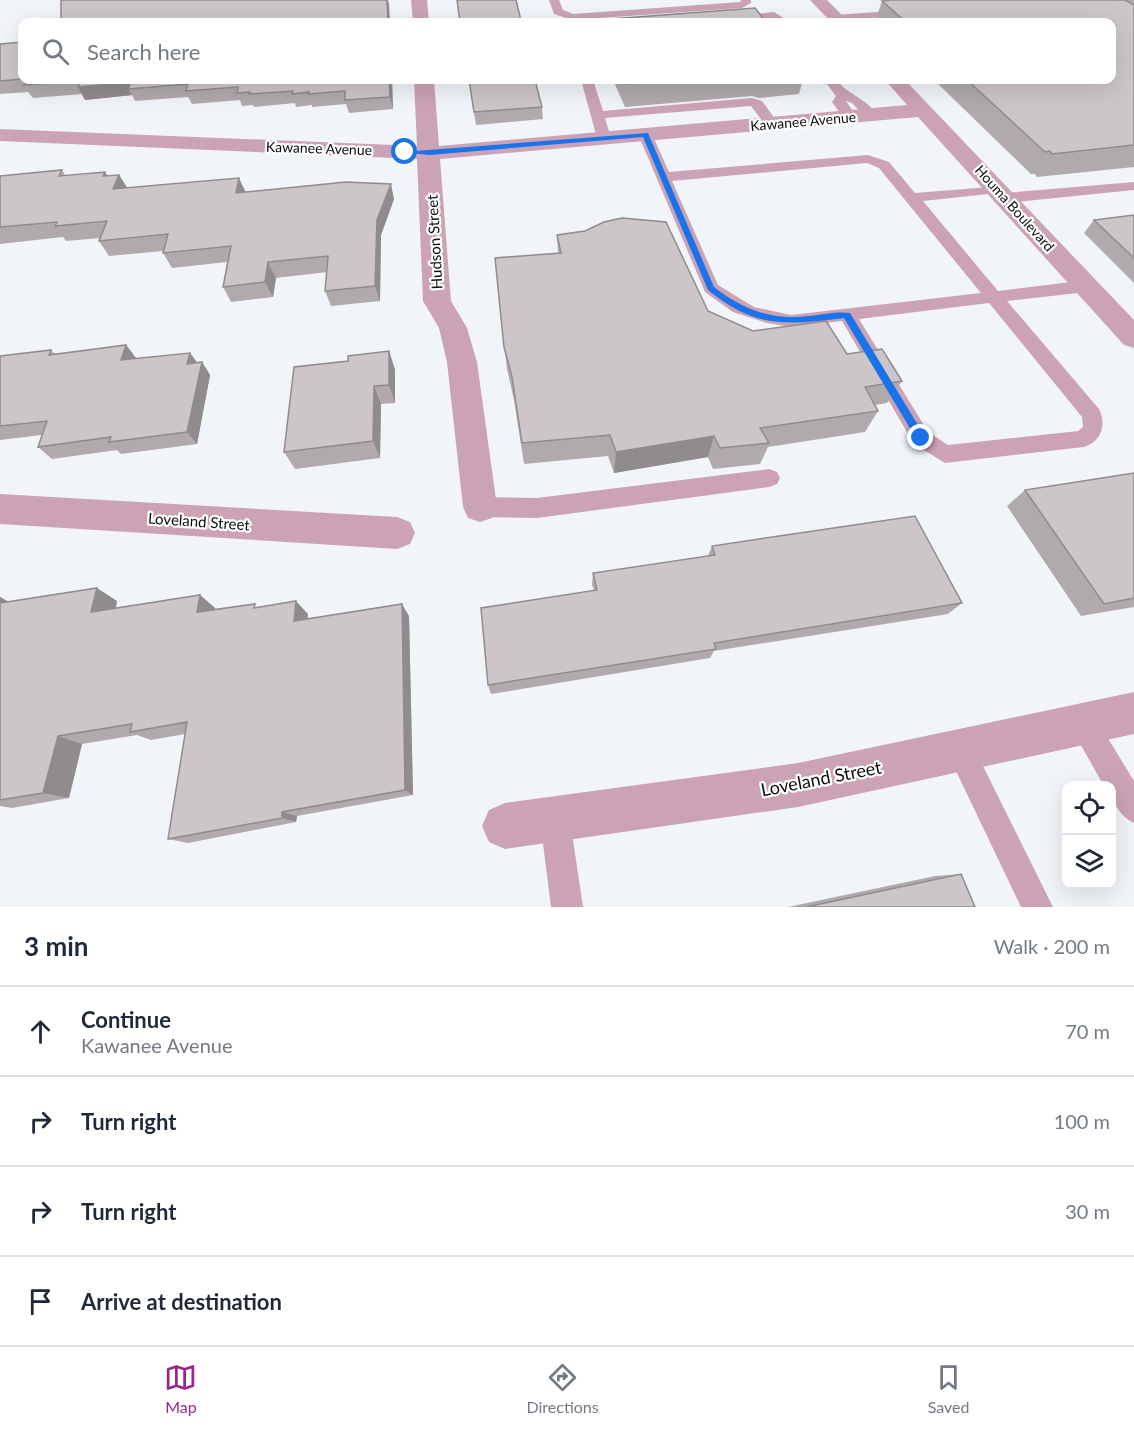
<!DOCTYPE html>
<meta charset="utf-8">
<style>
:root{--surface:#fff;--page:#f6f6f7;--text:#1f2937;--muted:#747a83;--line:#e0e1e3;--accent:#97298a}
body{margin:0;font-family:Lato,sans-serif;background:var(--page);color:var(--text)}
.controls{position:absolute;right:18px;bottom:18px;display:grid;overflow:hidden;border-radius:12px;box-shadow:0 6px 24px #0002}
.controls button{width:54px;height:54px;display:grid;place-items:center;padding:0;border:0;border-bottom:2px solid var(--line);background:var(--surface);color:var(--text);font:30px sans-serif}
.stop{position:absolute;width:18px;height:18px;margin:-14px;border:4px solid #1a73e8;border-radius:50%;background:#fff}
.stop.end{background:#1a73e8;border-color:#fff;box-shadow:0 2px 6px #0008}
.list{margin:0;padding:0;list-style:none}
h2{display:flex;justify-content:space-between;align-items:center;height:78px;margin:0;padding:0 24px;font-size:26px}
h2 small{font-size:20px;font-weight:400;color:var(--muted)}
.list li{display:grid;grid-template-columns:39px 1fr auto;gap:18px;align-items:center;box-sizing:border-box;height:90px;padding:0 24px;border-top:2px solid var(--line)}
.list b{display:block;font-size:22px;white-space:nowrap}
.list p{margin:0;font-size:20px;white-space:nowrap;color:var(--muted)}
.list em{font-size:20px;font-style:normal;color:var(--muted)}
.icon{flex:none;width:33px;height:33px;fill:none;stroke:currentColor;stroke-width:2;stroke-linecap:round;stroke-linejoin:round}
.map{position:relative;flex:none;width:1134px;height:907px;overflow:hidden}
.search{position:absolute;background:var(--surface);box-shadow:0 6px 24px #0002;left:18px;right:18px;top:18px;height:66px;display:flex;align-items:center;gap:15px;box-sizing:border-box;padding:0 21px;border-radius:12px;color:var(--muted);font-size:22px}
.sheet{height:438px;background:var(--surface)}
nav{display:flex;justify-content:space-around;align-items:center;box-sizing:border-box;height:84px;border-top:2px solid var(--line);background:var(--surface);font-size:16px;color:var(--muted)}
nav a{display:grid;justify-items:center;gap:3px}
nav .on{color:var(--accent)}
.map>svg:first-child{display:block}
</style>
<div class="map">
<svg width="1134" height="907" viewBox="0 0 1134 907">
<rect width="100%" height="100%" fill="#f1f5fa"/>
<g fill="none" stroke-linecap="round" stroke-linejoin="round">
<path fill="#cba3b5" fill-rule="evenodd" d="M549,0H559L563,10L573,14L740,2L741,0H751V3L742,8L572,20L554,14Z
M906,10L911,13L910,15L835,21L830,18L835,15Z
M774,12L790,22H777L772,19L720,22L736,16Z
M581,80H593L603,111L752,98L762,101L778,123L771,127L766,126L751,106L605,118L611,138L604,142L597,138Z
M824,80H836C850,96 864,97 878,115L876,118H866L852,103L846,101L857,117L850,121L845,120L832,102L836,96Z
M645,130L652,134L669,172L868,155L889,162L915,193L1003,186L1005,189L998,193L923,201L998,291L1087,280L1093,282L1096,286L1093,290L1087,292L1007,301L1099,409C1107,425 1101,442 1084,447L945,463L914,444L842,321L791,327L767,323L733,312L705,292L638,134ZM867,163L879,168L981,293L791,315L754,307L718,285L672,181ZM989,303L1082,417L1083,427L1078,431L948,445L928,432L859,319Z
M1134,182V190L1005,203L997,198L1005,193Z
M769,469L777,472L780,478L777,484L769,487L537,518L480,517L472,514L469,507L472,500L480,497L537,498Z
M1083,710L1093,714L1134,781V823C1119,816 1112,802 1112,786H1104L1069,724L1073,714Z
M960,736L970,740L1053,907H1021L946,750L950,740Z
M555,805L565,810L570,820L583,907H551L540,820L545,810Z"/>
<path fill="#cba3b5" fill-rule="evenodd" d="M411,0H427L429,22H413Z
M810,0H827L849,22H831Z
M414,80H434L439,146L907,105L885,80H905L1134,320V348L1124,345L918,117L440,159L451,301L467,328L477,362L497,507L492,518L480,522L468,518L463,507L447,362L439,328L423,301L417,159L0,141V129L417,146Z
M0,494L397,517L410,522L415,533L410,544L397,549L0,524Z
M1134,692V734L798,807L505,849L489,842L482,826L489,810L505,803L798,763Z"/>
</g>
<path fill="#b0aaad" d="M891,0H1134V167L1037,177L1035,174H1031L934,80H1112V22H875L882,1Z
M22,42V80H392L393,109L349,113L346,104L312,107V105L296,107L295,103L254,107L253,105L242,106L240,100L192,104L188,97L135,101L132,95L85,100L82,94L33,98L28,92L0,94V44Z
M469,80L542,107L543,119L476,125Z
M613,80H803L799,94L759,98L752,96L625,107Z
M62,170L65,175L107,176L119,175L127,187L245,192L394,199L381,235L380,301L331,306L325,291L327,272L276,278L273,297L231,302L223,287L227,262L172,268L163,253V251L109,256L99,241L100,238L66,241L63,237L0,244V176Z
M1134,215V283L1084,233L1094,220Z
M557,235L708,311L753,331L847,354L902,381L887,403L875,405L878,411L865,432L768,447L760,464L713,469L708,457L614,473L608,456L524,464L514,400L507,369L495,258L558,253Z
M126,345L136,358V359L190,353L197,363L202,362L210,375L197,444L121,454L117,450L52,459L38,447L42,435L0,440V356L51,350L55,354Z
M389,351L395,370V403L381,404L380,458L295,469L284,452L348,361Z
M1134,473V607L1081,616L1007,506L1025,490Z
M712,546L962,603L948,614L714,651L710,658L491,694L488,685L594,590L592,585L593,573L708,556Z
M200,595L215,608V609L258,607L308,614L307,619L409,616L413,795L297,816L296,822L188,843L168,839L185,734L151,740L137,735L82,744L69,798L12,808L0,806V597L9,602L117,601L116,608Z
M961,874L975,907H788L935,876Z"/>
<path fill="#908b8d" d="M387,0H388L389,4L390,22H388Z
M389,80H392L393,109L390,97Z
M131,82L128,89L132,95L85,100L78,87Z
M105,172L114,186L119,175L128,190L123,204L103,176Z
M239,178L246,193H236Z
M391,184L394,199L381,235L380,301L375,286L377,220Z
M268,262L276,278L273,297L265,282Z
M126,345L136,358L132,373L121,360Z
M389,351L395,370V403L389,385Z
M190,353L199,365L187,364Z
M202,362L210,375L197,444L187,432Z
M374,386L381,404L380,458L373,441Z
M714,436L708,457L614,473L616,452Z
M97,588L117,601L112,624L91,612Z
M200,595L215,608L213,625L197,612Z
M0,597L18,607L0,610Z
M296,601L308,614L306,633L294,621Z
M402,604L409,616L413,795L405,790Z
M58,736L82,744L69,798L43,793Z
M282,812L297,816L296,822L282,818Z"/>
<path fill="#cdc6c9" stroke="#908b8d" stroke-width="1.5" d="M61,0H387L388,22H61Z
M457,0H516L520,16V22H460Z
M891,0H1125L1134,5V145L1052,154L1050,151L1045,152L967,80H1112V22H906L882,1Z
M755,8L766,22H599L598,20Z
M22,42V79L0,81V44Z
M28,80H389L390,97L345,100V91L308,94L309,92L292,94L293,91L249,94L250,92L237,93L238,87L186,91L188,84L128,89L131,82L78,87L81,81L24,85Z
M469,80H535L542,107L474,112Z
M624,80H680L627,84Z
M62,170L59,176L105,172L103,176L119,175L113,189L239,178L236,193L346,182L391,184L377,220L375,286L325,291L328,256L268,262L265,282L223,287L231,246L163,253L168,234L99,241L107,221L55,226L57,222L0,227V176Z
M1134,215V258L1094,220Z
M622,218L666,222L708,311L753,331L826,321L847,354L882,349L902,381L865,387L878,411L760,428L769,443L720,448L714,436L616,452L610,435L522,443L512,377L504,347L495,258L561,253L557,235L585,231L604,222Z
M126,345L121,360L190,353L187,364L202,362L187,432L109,442L111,437L38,447L47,421L0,426V356L51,350L49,355Z
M389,351V385L374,386L373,441L284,452L294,367L348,361V356Z
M1134,473V598L1104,604L1025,490Z
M915,516L962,603L714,643L716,649L488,685L481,608L597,590L593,573L715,555L712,546Z
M97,588L91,612L200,595L197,612L255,604L254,608L296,601L294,621L402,604L405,790L282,812V818L168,839L187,722L130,732L132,724L58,736L43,793L0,800V603Z
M961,874L975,907H806Z"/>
<path fill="#1a73e8" d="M648,133L714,287C742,309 772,321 808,316C821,315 837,311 850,313L924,435V440H917L844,318C786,325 756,329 708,290L643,137L429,155L402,152Z"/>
<g text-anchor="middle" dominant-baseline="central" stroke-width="4.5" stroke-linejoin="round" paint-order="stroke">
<g font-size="14" fill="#0b0c0d" stroke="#fff">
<text transform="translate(803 121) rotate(-5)">Kawanee Avenue</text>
<text transform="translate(319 148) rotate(2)">Kawanee Avenue</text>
<text transform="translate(1015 208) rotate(48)">Houma Boulevard</text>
</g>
<g font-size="15" fill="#0b0c0d" stroke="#fff">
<text transform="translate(434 242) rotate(-93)">Hudson Street</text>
<text transform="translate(199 521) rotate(4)">Loveland Street</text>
</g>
<g font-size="18" fill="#0b0c0d" stroke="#fff">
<text transform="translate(821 778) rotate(-11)">Loveland Street</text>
</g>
</g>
</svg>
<div class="controls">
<button><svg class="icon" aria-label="locate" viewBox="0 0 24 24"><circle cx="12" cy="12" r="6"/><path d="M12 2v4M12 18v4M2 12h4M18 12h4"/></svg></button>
<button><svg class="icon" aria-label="layers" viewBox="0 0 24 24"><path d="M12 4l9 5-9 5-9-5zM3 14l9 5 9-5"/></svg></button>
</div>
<div class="stop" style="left:405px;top:152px"></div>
<div class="stop end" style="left:921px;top:438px"></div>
<div class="search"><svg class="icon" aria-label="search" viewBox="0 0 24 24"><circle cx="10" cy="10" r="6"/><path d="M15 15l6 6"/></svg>Search here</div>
</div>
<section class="sheet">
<h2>3 min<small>Walk · 200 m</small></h2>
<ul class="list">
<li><svg class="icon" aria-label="ahead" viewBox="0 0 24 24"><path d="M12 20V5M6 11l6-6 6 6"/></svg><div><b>Continue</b><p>Kawanee Avenue</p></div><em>70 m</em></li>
<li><svg class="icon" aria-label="right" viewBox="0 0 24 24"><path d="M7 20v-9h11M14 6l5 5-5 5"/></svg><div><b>Turn right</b></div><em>100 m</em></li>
<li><svg class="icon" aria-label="right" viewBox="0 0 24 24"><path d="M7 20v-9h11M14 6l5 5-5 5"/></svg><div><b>Turn right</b></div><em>30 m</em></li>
<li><svg class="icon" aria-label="arrive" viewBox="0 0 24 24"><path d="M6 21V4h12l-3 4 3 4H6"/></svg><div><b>Arrive at destination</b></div></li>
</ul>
</section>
<nav>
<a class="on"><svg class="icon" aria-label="map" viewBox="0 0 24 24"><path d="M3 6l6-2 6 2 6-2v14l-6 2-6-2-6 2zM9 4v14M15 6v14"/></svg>Map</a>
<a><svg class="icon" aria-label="directions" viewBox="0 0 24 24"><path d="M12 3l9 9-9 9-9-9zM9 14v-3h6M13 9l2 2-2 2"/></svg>Directions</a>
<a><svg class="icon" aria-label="saved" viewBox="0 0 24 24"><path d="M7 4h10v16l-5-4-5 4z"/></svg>Saved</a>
</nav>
